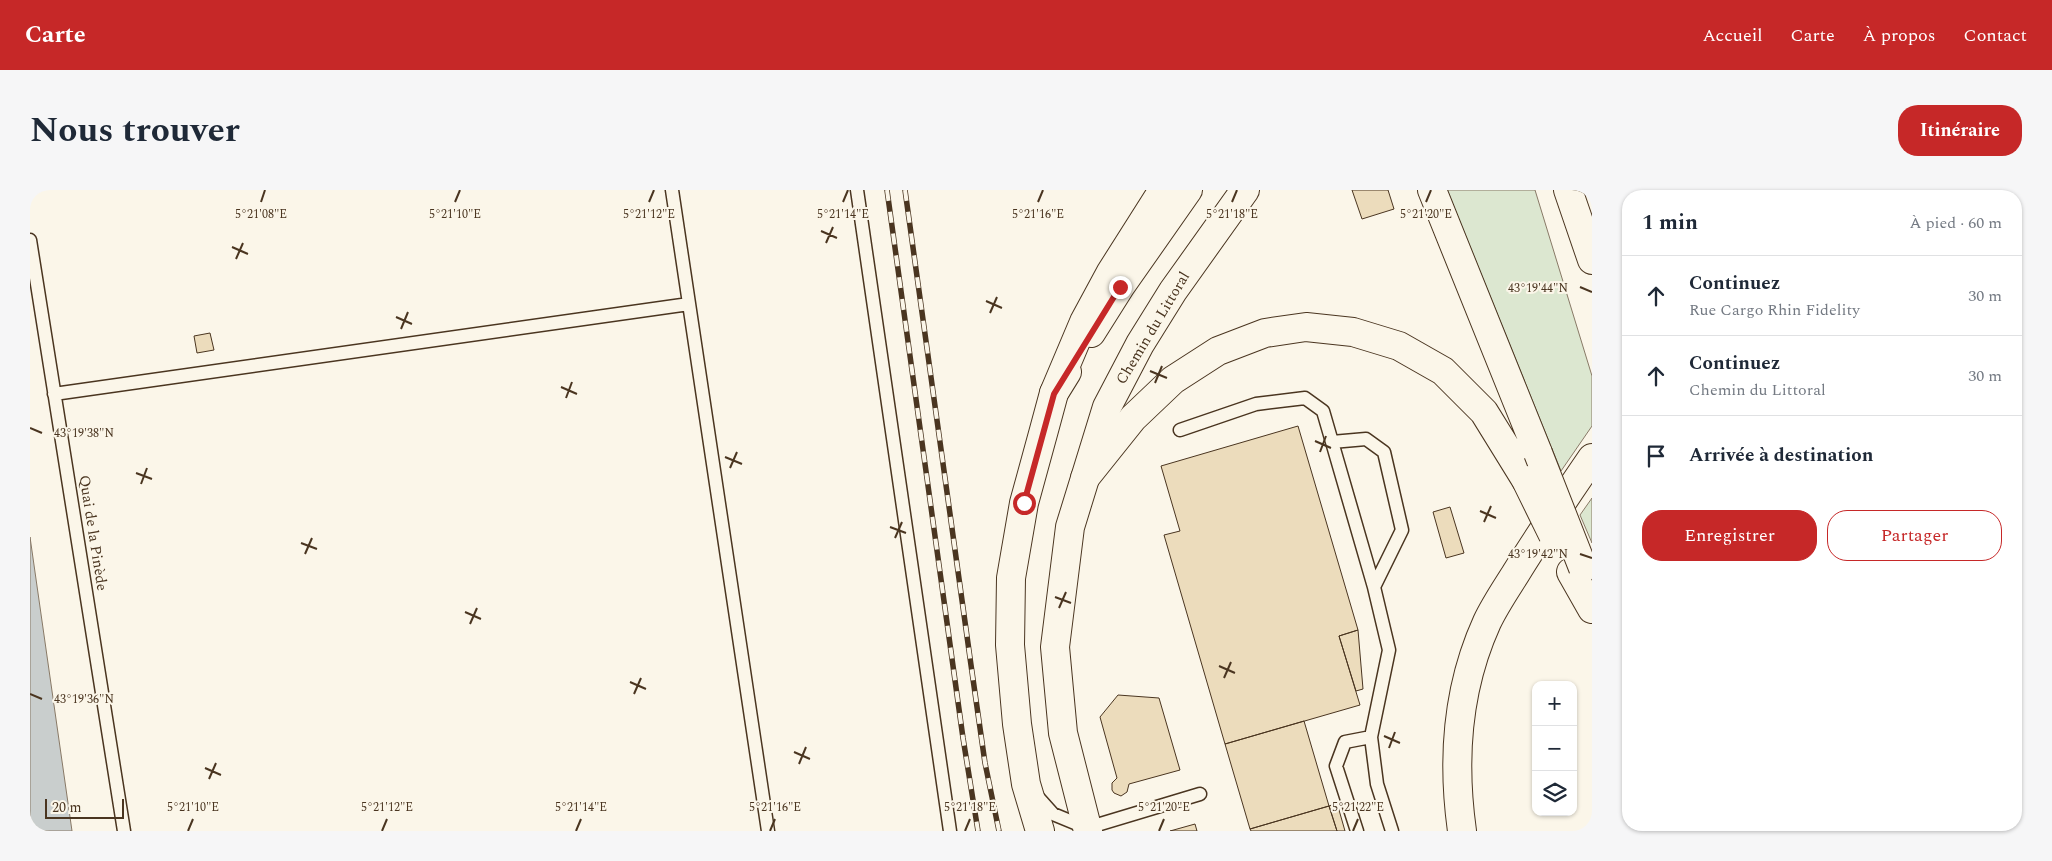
<!DOCTYPE html>
<html lang="fr">
<meta charset="utf-8">
<style>
:root{--surface:#fff;--page:#f6f6f7;--text:#1f2937;--muted:#747a83;--line:#e0e1e3;--accent:#c62828}
body{margin:0;font-family:Spectral,serif;background:var(--page);color:var(--text)}
.controls{position:absolute;right:15px;bottom:15px;display:grid;overflow:hidden;border-radius:10px;box-shadow:0 1px 4px #0004}
.controls button{width:45px;height:45px;display:grid;place-items:center;padding:0;border:0;border-bottom:1px solid var(--line);background:var(--surface);color:var(--text);font:25px sans-serif}
.scale{position:absolute;left:15px;bottom:12px;width:79px;box-sizing:border-box;padding-left:5px;border:2px solid #4a3520;border-top:0;font-size:14px;line-height:18px;white-space:nowrap;color:#4a3520;-webkit-text-stroke:4px #fbf6e9;paint-order:stroke}
.stop{position:absolute;width:15px;height:15px;margin:-11px;border:4px solid #c62828;border-radius:50%;background:#fff}
.stop.end{background:#c62828;border-color:#fff;box-shadow:0 1px 5px #0008}
.list{margin:0;padding:0;list-style:none}
h2{display:flex;justify-content:space-between;align-items:center;height:65px;margin:0;padding:0 20px;font-size:21px}
h2 small{font-size:16px;font-weight:400;color:var(--muted)}
.list li{display:grid;grid-template-columns:32px 1fr auto;gap:15px;align-items:center;box-sizing:border-box;height:80px;padding:0 20px;border-top:1px solid var(--line)}
.list b{display:block;font-size:19px;white-space:nowrap}
.list p{margin:0;font-size:16px;white-space:nowrap;color:var(--muted)}
.list em{font-size:16px;font-style:normal;color:var(--muted)}
.actions{display:flex;gap:10px;padding:15px 20px}
.actions a{flex:1;padding:11px 0;border:1px solid var(--accent);border-radius:20px;text-align:center;font-size:18px;color:var(--accent)}
.actions .main{background:var(--accent);color:#fff}
.icon{flex:none;width:28px;height:28px;fill:none;stroke:currentColor;stroke-width:2;stroke-linecap:round;stroke-linejoin:round}
.map{position:relative;flex:none;width:1562px;height:641px;overflow:hidden;border-radius:20px}
header{display:flex;align-items:center;gap:30px;box-sizing:border-box;height:70px;padding:0 25px;background:var(--accent);color:#fff}
header strong{font-size:24px}
nav{display:flex;gap:28px;margin-inline-start:auto;font-size:18px}
.intro{display:flex;align-items:center;justify-content:space-between;box-sizing:border-box;height:120px;padding:0 30px}
h1{margin:0;font-size:35px}
.button{padding:12px 22px;border-radius:20px;background:var(--accent);color:#fff;font-size:18px;font-weight:700}
main{display:flex;gap:30px;padding:0 30px}
aside{flex:1;background:var(--surface);border-radius:20px;box-shadow:0 1px 4px #0004}
.map>svg:first-child{display:block}
</style>
<header>
<strong>Carte</strong>
<nav><a>Accueil</a><a>Carte</a><a>À propos</a><a>Contact</a></nav>
</header>
<div class="intro"><h1>Nous trouver</h1><a class="button">Itinéraire</a></div>
<main>
<div class="map">
<svg width="1562" height="641" viewBox="0 0 1562 641">
<rect width="100%" height="100%" fill="#fbf6e9"/>
<path fill="#dce7d0" stroke="#887966" d="M1417,0H1505L1562,186V236L1531,281Z
M1562,308V353L1550,325Z"/>
<path fill="#c9cecd" stroke="#887966" d="M0,347L42,641H0Z"/>
<path fill="#ecdcbc" stroke="#4a3520" d="M1322,0H1358L1364,19L1332,29Z
M180,143L184,160L167,163L164,146Z
M1268,236L1328,440L1309,446L1330,515L1195,554L1134,345L1150,341L1131,276Z
M1420,317L1434,363L1416,368L1403,322Z
M1328,440L1333,499L1326,501L1309,446Z
M1088,505L1129,508L1150,580L1099,594L1097,602L1091,606L1084,603L1082,600V593L1087,588L1070,527Z
M1274,531L1299,616L1220,639L1195,554Z
M1307,613L1315,641H1307L1299,616Z
M1299,616L1307,641H1221L1220,639Z
M1165,634L1167,641H1140Z"/>
<g fill="none" stroke-linecap="round" stroke-linejoin="round">
<defs>
<path id="service" d="M642,0L738,641
M827,0L920,641
M0,50L94,641
M24,204L659,114
M1150,240L1226,214L1275,208L1293,221L1302,252
M1344,397L1372,340L1354,262L1336,249L1302,252L1344,397L1359,460L1341,547L1347,594L1362,641
M1006,605L1023,624L1057,638L1170,604
M1327,641L1306,576L1315,552L1341,547"/>
<path id="primary" d="M1061,143L1090,97L1158,0
M1010,641L996,594L987,534L980,455L981,388L994,313L1014,240L1024,203L1037,182
M1058,641L1033,543L1025,457L1040,337L1077,217L1110,154L1143,101L1215,0"/>
<path id="motorway" d="M1402,0L1508,263
M1538,0L1562,70
M1024,203L1054,132L1081,82L1133,0
M1055,288L1103,228L1143,190L1188,161L1235,143L1276,137L1323,142L1369,156L1413,181L1454,222L1496,290
M1541,382L1562,419
M1432,641C1422,570 1427,498 1457,432C1465,415 1476,399 1486,383C1510,344 1536,306 1562,268"/>
</defs>
<use href="#service" stroke="#4a3520" stroke-width="15"/>
<use href="#primary" stroke="#4a3520" stroke-width="30"/>
<use href="#motorway" stroke="#4a3520" stroke-width="30"/>
<use href="#service" stroke="#fbf6e9" stroke-width="12"/>
<use href="#primary" stroke="#fbf6e9" stroke-width="28"/>
<use href="#motorway" stroke="#fbf6e9" stroke-width="28"/>
<defs>
<path id="rail" d="M857,0L933,548L948,641
M875,0L941,475L955,573L969,641"/>
</defs>
<use href="#rail" stroke="#4a3520" stroke-width="5.5"/>
<use href="#rail" stroke="#fbf6e9" stroke-width="4" stroke-dasharray="11" stroke-linecap="butt"/>
<defs>
<path id="motorway-bridge" d="M1508,263L1553,378
M1496,290L1523,345"/>
</defs>
<use href="#motorway-bridge" stroke="#4a3520" stroke-width="30" stroke-linecap="butt"/>
<use href="#motorway-bridge" stroke="#fbf6e9" stroke-width="28"/>
</g>
<g fill="none" stroke-linecap="round" stroke-linejoin="round">
<path stroke="#c62828" stroke-width="6" d="M994,313L1024,204L1090,97"/>
</g>
<path fill="none" stroke="#4a3520" stroke-width="2" d="M231,12L235,0M425,12L430,0M619,12L624,0M813,12L818,0M1008,12L1013,0M1202,12L1207,0M1396,12L1401,0M791,41L807,48M796,53L803,37M202,57L218,64M206,69L213,53M1550,97L1562,102M956,111L972,118M960,123L967,107M366,127L382,134M371,139L378,122M1120,181L1137,188M1125,193L1132,176M531,197L547,204M536,208L542,192M0,238L12,243M1285,251L1301,258M1290,262L1296,246M695,267L712,274M700,278L707,262M106,283L122,289M111,294L117,278M1450,321L1466,328M1454,332L1461,316M860,337L876,343M865,348L872,332M271,353L287,359M275,364L282,348M1550,364L1562,368M1025,407L1041,413M1029,418L1036,402M435,422L451,429M440,434L447,418M1189,476L1205,483M1194,488L1201,472M600,492L616,499M0,504L12,509M604,504L611,488M1354,546L1370,553M1359,558L1365,542M764,562L780,569M769,574L776,557M175,578L191,585M179,589L186,573M158,641L163,629M352,641L357,629M546,641L551,629M740,641L745,629M935,641L940,629M1129,641L1134,629M1323,641L1328,629"/>
<g text-anchor="middle" dominant-baseline="central" stroke-width="4" stroke-linejoin="round" paint-order="stroke">
<g font-size="15" fill="#4a3520" stroke="#fbf6e9">
<text transform="translate(1123 138) rotate(-59)">Chemin du Littoral</text>
<text transform="translate(63 343) rotate(81)">Quai de la Pinède</text>
</g>
</g>
<g font-size="12" text-anchor="middle" fill="#4a3520" stroke="#fbf6e9" stroke-width="4" stroke-linejoin="round" paint-order="stroke">
<text x="231" y="28">5°21'08"E</text>
<text x="425" y="28">5°21'10"E</text>
<text x="619" y="28">5°21'12"E</text>
<text x="813" y="28">5°21'14"E</text>
<text x="1008" y="28">5°21'16"E</text>
<text x="1202" y="28">5°21'18"E</text>
<text x="1396" y="28">5°21'20"E</text>
<text x="1508" y="102">43°19'44"N</text>
<text x="54" y="247">43°19'38"N</text>
<text x="1508" y="368">43°19'42"N</text>
<text x="54" y="513">43°19'36"N</text>
<text x="163" y="621">5°21'10"E</text>
<text x="357" y="621">5°21'12"E</text>
<text x="551" y="621">5°21'14"E</text>
<text x="745" y="621">5°21'16"E</text>
<text x="940" y="621">5°21'18"E</text>
<text x="1134" y="621">5°21'20"E</text>
<text x="1328" y="621">5°21'22"E</text>
</g>
</svg>
<div class="controls">
<button>+</button>
<button>−</button>
<button><svg class="icon" aria-label="layers" viewBox="0 0 24 24"><path d="M12 4l9 5-9 5-9-5zM3 14l9 5 9-5"/></svg></button>
</div>
<div class="scale">20 m</div>
<div class="stop" style="left:994px;top:313px"></div>
<div class="stop end" style="left:1090px;top:97px"></div>
</div>
<aside>
<h2>1 min<small>À pied · 60 m</small></h2>
<ul class="list">
<li><svg class="icon" aria-label="ahead" viewBox="0 0 24 24"><path d="M12 20V5M6 11l6-6 6 6"/></svg><div><b>Continuez</b><p>Rue Cargo Rhin Fidelity</p></div><em>30 m</em></li>
<li><svg class="icon" aria-label="ahead" viewBox="0 0 24 24"><path d="M12 20V5M6 11l6-6 6 6"/></svg><div><b>Continuez</b><p>Chemin du Littoral</p></div><em>30 m</em></li>
<li><svg class="icon" aria-label="arrive" viewBox="0 0 24 24"><path d="M6 21V4h12l-3 4 3 4H6"/></svg><div><b>Arrivée à destination</b></div></li>
</ul>
<div class="actions"><a class="main">Enregistrer</a><a>Partager</a></div>
</aside>
</main>
